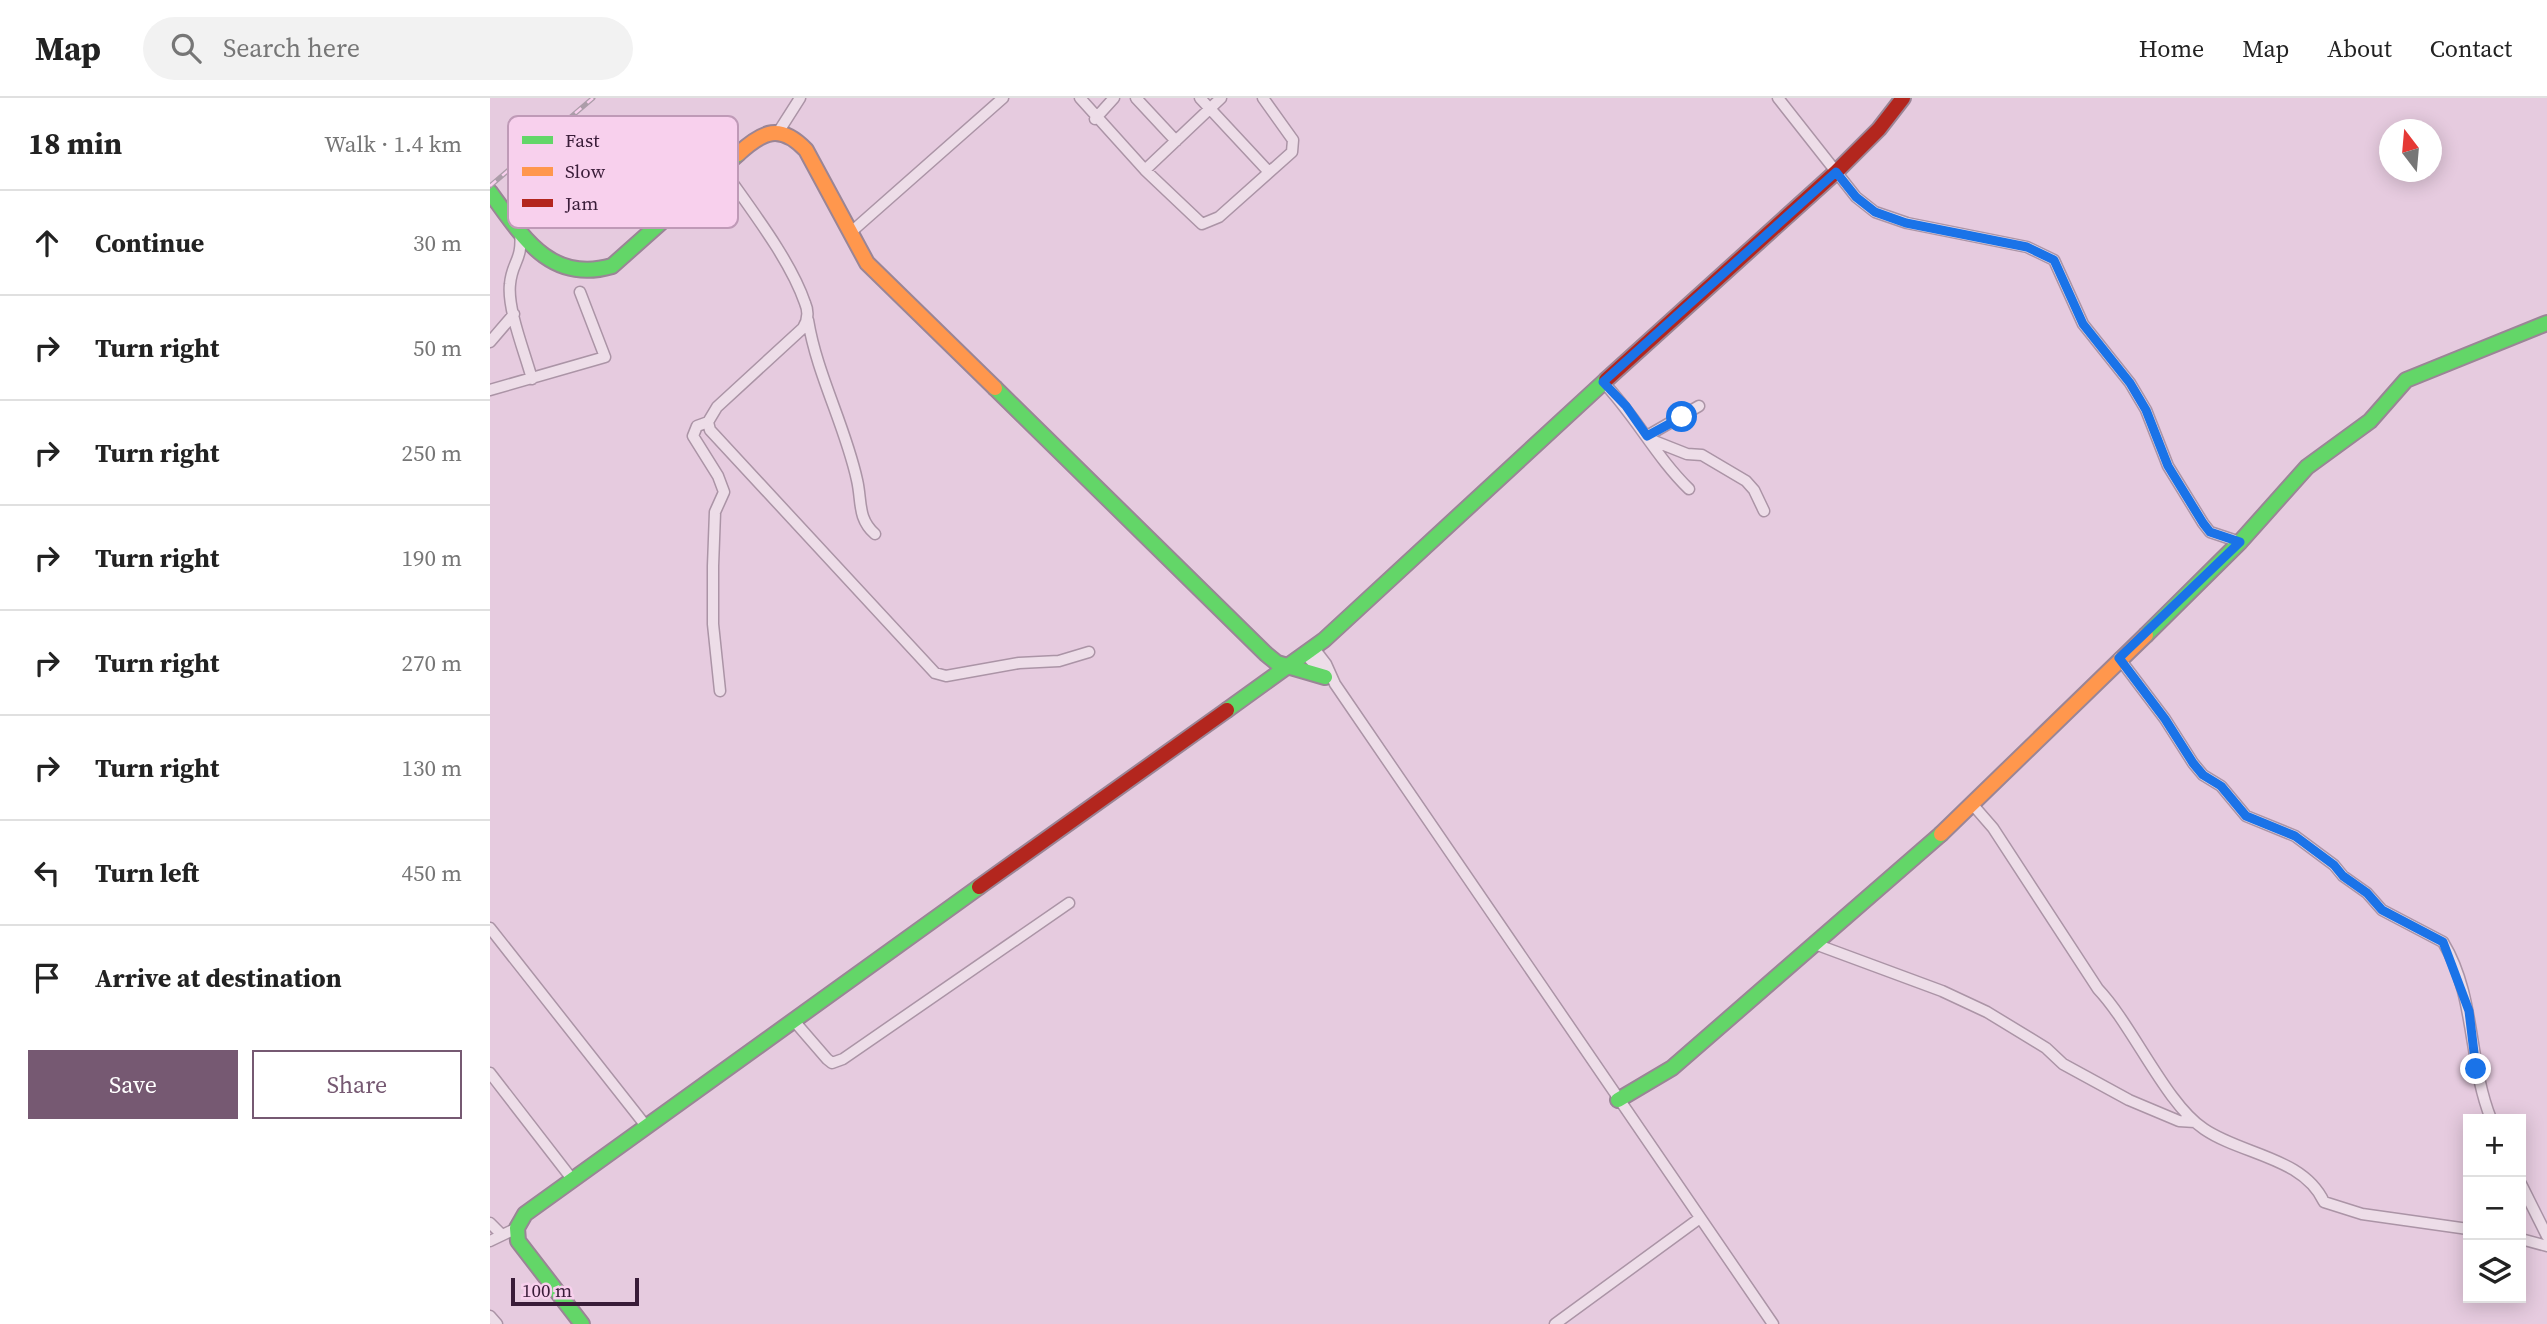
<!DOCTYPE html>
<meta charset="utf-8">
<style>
:root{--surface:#fff;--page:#f2f2f2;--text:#222;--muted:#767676;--line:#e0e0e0;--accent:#765972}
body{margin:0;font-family:"Source Serif 4",serif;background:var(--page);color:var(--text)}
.controls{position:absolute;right:21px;bottom:21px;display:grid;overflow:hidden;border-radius:0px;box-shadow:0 4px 18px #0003}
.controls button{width:63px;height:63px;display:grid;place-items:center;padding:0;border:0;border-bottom:2px solid var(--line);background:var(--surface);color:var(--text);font:35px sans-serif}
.compass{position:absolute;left:1889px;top:21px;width:63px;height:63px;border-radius:50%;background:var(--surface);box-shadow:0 4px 18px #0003;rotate:344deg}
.scale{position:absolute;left:21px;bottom:18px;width:128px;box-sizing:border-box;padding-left:7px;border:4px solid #391c38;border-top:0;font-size:19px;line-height:24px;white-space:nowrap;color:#391c38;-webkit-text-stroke:5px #f8d0ed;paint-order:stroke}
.stop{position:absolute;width:21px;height:21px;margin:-16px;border:5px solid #1a73e8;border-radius:50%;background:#fff}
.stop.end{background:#1a73e8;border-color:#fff;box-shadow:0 2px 7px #0008}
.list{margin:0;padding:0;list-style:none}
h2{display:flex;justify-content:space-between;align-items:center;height:91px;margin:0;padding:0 28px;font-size:30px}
h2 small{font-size:23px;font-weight:400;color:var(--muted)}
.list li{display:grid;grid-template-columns:46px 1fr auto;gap:21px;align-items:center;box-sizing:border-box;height:105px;padding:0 28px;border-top:2px solid var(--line)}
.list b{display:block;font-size:26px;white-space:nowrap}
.list em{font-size:23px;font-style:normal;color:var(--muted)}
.actions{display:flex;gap:14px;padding:21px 28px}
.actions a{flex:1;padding:16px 0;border:2px solid var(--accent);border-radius:0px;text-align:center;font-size:24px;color:var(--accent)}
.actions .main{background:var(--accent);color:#fff}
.icon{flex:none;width:38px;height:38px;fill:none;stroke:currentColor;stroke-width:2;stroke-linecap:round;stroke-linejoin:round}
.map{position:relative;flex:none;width:2057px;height:1226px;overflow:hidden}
header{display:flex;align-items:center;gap:42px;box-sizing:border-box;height:98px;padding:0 35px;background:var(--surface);border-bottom:2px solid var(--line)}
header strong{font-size:33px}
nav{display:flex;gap:38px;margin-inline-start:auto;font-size:24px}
.search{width:490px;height:63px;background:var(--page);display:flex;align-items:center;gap:18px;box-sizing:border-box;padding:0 24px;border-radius:38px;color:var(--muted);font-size:26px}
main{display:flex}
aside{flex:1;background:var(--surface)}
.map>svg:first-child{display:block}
</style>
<header>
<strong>Map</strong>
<div class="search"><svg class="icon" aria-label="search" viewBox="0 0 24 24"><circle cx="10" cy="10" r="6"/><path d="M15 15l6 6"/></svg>Search here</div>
<nav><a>Home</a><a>Map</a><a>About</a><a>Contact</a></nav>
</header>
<main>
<aside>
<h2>18 min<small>Walk · 1.4 km</small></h2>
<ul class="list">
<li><svg class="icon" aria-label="ahead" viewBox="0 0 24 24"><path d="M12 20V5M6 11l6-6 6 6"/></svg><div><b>Continue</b></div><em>30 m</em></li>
<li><svg class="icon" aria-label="right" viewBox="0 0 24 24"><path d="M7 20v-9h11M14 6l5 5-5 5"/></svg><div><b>Turn right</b></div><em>50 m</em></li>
<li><svg class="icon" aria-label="right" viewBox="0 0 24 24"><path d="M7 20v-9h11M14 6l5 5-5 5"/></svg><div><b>Turn right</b></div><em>250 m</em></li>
<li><svg class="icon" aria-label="right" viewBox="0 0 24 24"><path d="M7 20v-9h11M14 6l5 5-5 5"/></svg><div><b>Turn right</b></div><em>190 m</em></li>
<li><svg class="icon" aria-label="right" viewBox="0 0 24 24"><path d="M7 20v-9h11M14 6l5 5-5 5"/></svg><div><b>Turn right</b></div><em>270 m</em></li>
<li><svg class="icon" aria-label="right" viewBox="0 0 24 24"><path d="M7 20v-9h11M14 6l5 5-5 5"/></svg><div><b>Turn right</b></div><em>130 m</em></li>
<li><svg class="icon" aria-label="left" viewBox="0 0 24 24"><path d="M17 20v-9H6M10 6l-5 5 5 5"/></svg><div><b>Turn left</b></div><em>450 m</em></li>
<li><svg class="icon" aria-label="arrive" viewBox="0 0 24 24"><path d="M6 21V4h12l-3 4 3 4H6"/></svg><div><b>Arrive at destination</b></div></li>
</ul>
<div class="actions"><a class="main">Save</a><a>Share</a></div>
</aside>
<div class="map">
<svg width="2057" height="1226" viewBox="0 0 2057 1226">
<rect width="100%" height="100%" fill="#e6cbdf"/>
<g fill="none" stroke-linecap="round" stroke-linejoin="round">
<defs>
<path id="street" d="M590,0L655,72L712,126L729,119L802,54L803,42L773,0
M646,0L686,43
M710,0L779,74
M1288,0L1366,99L1385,114L1417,125L1537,149L1564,162L1593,226L1640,285L1656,312L1678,368L1713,425L1720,434L1750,444
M605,21L624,0
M289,33L310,0
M232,70C259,109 300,161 315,205C319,214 318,222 313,230L227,309L218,324L220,332L445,575L456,578L529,565L569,563L599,554
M655,72L731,0
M30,134C33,163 22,163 20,186C17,211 35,255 42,281
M360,135L513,0
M318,222C327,277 355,327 367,382C372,403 367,420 385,436
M0,244L24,216
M1113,284C1145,317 1166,359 1199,391
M0,292L115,259L90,194
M218,324L207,328L203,338L228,378L234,394L225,414L223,468V526L230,593
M1157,338L1209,308
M1159,341L1197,356L1212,357L1256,383L1264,392L1274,413
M823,549L836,566L845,586L1283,1226
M815,556L834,577
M1629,560L1675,621L1703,665L1713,677L1731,688L1756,718L1805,738L1844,767L1853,778L1877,795L1892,812L1953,844C1986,898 1978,964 2001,1021
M1483,707L1503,730L1608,891C1643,928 1676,1006 1714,1031C1752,1057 1813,1059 1834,1104L1872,1116L1978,1131
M0,830L156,1028
M1325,846L1452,893L1497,914L1556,950L1573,966L1639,1002L1689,1023L1705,1024
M305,924L337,961L342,965L353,961L579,805
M0,975L82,1081
M2031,1086L2057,1138
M0,1125L12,1137
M2031,1141L2057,1148
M0,1143L25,1131
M0,1218L7,1226
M1065,1226L1210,1120"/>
<path id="fast" d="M0,94C32,138 60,186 122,168L248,56
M505,290L776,556L787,565L835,579
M1656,537L1750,444L1817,369L1880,323L1916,282L2057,225
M737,612L834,542L1116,282
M1128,1002L1182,970L1451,736
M92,1226L28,1143L27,1130L35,1116L489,789"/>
<path id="slow" d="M248,56C273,33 290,25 316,52L377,165L505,290
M1451,736L1656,537"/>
<path id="jam" d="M1116,282L1346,74L1389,31L1413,0
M489,789L737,612"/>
</defs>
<use href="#street" stroke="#ab94a6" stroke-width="13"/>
<use href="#fast" stroke="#9a8596" stroke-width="18"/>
<use href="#slow" stroke="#9a8596" stroke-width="18"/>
<use href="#jam" stroke="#9a8596" stroke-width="18"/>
<use href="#street" stroke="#eddde8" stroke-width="10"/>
<use href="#fast" stroke="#63d668" stroke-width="14"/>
<use href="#slow" stroke="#ff974d" stroke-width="14"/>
<use href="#jam" stroke="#b3261e" stroke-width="14"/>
<defs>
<path id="rail" d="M0,88L103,0"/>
</defs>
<use href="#rail" stroke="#ac9da9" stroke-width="5"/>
<use href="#rail" stroke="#f8d0ed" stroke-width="2.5" stroke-dasharray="8" stroke-linecap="butt"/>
</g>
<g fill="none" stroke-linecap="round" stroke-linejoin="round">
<path stroke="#1a73e8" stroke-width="9" d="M1192,319L1157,338L1136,308L1113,284L1346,74L1366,99L1385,114L1416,125L1537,149L1564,162L1593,226L1640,285L1656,312L1678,368L1713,425L1720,434L1750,444L1629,560L1675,621L1703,665L1713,677L1731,688L1756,718L1805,738L1844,767L1853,778L1877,795L1892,812L1953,844L1979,913L1986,971"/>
</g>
<rect x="18" y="18" width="230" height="112" rx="10" fill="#f8d0ed" stroke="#bf9ab7" stroke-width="2"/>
<rect x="32" y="38" width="31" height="8" fill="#63d668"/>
<rect x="32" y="69" width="31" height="9" fill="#ff974d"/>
<rect x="32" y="101" width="31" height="8" fill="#b3261e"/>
<g font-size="19" fill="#391c38">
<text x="75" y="49">Fast</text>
<text x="75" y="80">Slow</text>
<text x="75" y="112">Jam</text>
</g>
</svg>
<div class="controls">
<button>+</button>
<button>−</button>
<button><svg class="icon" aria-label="layers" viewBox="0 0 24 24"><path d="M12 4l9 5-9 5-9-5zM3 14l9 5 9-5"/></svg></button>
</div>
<svg class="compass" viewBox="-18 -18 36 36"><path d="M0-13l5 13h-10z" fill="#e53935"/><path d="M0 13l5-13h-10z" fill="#767676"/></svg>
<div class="scale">100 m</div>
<div class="stop" style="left:1192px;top:319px"></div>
<div class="stop end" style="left:1986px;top:971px"></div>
</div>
</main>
